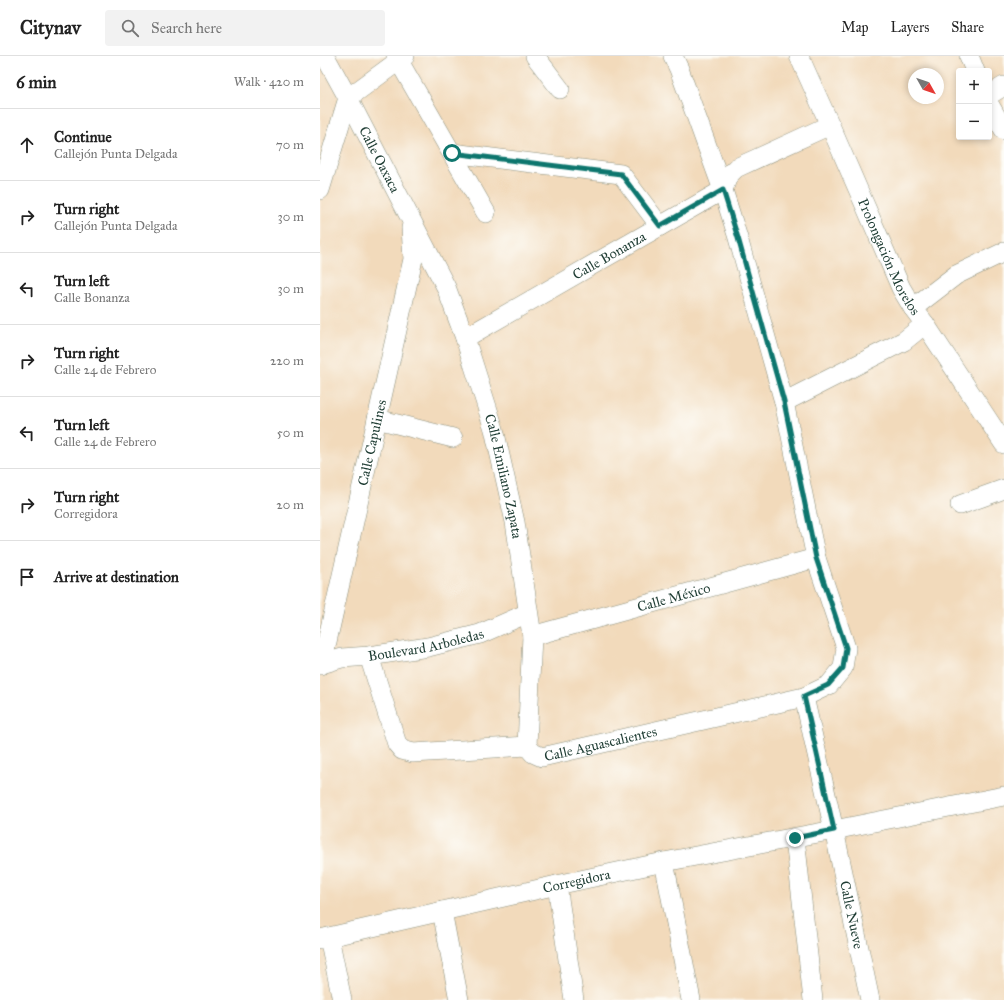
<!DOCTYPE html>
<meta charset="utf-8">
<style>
:root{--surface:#fff;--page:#f2f2f2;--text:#222;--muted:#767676;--line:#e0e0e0}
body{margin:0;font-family:"IM FELL Great Primer",serif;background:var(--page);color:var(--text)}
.controls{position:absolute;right:12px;top:12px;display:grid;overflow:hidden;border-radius:4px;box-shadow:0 2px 6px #0003}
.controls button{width:36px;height:36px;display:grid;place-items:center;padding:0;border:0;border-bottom:1px solid var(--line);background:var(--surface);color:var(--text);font:20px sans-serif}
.compass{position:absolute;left:588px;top:12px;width:36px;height:36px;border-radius:50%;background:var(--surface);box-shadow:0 2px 6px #0003;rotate:130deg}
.stop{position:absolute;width:12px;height:12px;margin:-9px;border:3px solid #0f766e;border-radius:50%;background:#fff}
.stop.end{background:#0f766e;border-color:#fff;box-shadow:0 1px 4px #0008}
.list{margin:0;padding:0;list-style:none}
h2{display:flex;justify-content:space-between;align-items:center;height:52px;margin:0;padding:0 16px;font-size:17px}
h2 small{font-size:13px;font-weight:400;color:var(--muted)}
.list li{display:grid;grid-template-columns:26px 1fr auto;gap:12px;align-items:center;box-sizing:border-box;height:72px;padding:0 16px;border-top:1px solid var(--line)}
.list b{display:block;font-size:15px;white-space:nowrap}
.list p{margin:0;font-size:13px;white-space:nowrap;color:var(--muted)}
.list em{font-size:13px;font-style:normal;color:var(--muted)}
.icon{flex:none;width:22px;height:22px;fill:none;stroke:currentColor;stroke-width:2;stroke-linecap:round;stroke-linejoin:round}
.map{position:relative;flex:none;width:684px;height:944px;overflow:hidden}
header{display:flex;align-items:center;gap:24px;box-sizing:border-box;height:56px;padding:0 20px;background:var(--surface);border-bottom:1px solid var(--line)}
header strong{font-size:19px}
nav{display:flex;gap:22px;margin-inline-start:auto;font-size:14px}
.search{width:280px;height:36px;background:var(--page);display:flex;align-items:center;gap:10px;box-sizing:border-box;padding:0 14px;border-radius:4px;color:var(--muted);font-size:15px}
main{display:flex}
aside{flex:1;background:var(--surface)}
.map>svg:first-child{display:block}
</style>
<header>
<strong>Citynav</strong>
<div class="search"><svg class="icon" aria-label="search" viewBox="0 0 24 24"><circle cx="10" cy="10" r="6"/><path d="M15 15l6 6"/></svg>Search here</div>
<nav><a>Map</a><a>Layers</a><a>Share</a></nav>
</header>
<main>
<aside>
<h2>6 min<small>Walk · 420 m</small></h2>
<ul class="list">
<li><svg class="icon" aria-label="ahead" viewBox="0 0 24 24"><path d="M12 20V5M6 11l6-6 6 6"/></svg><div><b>Continue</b><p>Callejón Punta Delgada</p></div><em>70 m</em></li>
<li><svg class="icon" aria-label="right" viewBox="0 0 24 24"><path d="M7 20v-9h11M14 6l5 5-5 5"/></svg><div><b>Turn right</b><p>Callejón Punta Delgada</p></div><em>30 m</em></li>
<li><svg class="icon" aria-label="left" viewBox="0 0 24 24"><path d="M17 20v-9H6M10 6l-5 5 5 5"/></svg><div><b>Turn left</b><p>Calle Bonanza</p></div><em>30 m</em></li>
<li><svg class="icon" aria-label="right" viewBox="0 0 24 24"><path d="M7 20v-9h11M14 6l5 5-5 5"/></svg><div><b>Turn right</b><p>Calle 24 de Febrero</p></div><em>220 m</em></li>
<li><svg class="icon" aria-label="left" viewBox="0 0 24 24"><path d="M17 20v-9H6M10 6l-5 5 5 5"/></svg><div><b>Turn left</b><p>Calle 24 de Febrero</p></div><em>50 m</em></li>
<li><svg class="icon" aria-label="right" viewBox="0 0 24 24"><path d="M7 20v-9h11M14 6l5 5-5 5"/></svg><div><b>Turn right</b><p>Corregidora</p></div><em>20 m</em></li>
<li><svg class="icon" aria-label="arrive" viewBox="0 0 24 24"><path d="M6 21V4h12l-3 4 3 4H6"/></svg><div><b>Arrive at destination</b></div></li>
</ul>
</aside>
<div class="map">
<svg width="684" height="944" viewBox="0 0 684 944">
<rect width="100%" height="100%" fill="#fdfcf7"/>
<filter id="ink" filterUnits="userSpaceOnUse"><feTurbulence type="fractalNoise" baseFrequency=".025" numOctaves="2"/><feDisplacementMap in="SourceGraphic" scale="8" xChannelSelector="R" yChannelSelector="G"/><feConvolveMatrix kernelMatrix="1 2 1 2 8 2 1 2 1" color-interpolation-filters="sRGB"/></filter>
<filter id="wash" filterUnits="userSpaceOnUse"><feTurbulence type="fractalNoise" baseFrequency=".012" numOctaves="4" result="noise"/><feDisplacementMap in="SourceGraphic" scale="16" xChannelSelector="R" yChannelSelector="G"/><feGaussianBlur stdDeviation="0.9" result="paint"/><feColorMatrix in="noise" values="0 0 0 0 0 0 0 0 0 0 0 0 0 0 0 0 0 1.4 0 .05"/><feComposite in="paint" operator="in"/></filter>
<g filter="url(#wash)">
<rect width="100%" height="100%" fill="#f2dabb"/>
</g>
<g filter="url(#ink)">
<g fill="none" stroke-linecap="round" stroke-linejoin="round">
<defs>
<g id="minor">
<path id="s1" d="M5,0L28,42L126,231L145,282L174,373L195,466L212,580L207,690"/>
<path d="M76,0L166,157"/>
<path d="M215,0L240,33"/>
<path id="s2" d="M479,0L510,69L581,232L593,252L605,268L684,388"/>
<path d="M649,0L655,15"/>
<path d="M669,39L684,30"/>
<path d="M669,48L684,74"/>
<path d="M132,97L301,118L340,170"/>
<path d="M0,134L28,42L85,0"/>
<path d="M593,252L636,219L684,196"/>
<path id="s3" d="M145,282L403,134L408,120L416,112L510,69"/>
<path d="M464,346L584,285L605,268"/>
<path d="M57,363L133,382"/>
<path d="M640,449L684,433"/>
<path id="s4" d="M212,580L496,502"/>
<path d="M49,600L77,688L82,694L93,697L207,690"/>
<path id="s5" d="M2,608L93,203L91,172"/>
<path id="s6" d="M0,609L2,608L22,602L49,600L108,591L160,578L208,557"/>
<path id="s7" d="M484,641L514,774L550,944"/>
<path id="s8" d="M207,690L213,697L222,701L484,641L509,629L523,612L526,592L496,502L464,346L418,182L403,134L359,13L353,0"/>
<path d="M475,782L493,944"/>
<path d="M344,806L371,944"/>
<path d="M237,829L254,944"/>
<path d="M122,855L139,944"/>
<path d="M9,881L22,944"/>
<path id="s9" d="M0,883L237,829L344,806L514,774L684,740"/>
</g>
</defs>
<use href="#minor" stroke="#888c78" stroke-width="20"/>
<use href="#minor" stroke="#fff" stroke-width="19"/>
</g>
</g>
<g fill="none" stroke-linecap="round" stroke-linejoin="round" filter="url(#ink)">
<path stroke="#0f766e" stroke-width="5" d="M132,97L301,118L340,170L403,134L418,182L464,346L496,502L526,592L523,612L508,629L484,640L514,774L475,782"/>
</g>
<g text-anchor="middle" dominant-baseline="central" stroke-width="3" stroke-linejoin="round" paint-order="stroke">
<g font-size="14" fill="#1f3d34" stroke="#fdfcf7">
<text stroke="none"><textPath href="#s1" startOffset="117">Calle Oaxaca</textPath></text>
<text stroke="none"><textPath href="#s3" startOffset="166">Calle Bonanza</textPath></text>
<text stroke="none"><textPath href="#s2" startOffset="220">Prolongación Morelos</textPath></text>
<text stroke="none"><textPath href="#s5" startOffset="227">Calle Capulines</textPath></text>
<text stroke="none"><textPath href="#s1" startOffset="459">Calle Emiliano Zapata</textPath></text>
<text stroke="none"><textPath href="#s4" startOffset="147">Calle México</textPath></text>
<text stroke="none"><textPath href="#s6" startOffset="108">Boulevard Arboledas</textPath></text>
<text stroke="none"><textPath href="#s8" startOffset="79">Calle Aguascalientes</textPath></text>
<text stroke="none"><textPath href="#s9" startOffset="263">Corregidora</textPath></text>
<text stroke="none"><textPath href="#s7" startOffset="223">Calle Nueve</textPath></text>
</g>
</g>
</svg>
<div class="controls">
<button>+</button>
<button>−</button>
</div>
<svg class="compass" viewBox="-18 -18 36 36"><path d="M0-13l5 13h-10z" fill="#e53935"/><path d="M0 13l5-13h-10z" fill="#767676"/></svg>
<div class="stop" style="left:132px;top:97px"></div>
<div class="stop end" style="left:475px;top:782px"></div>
</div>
</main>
